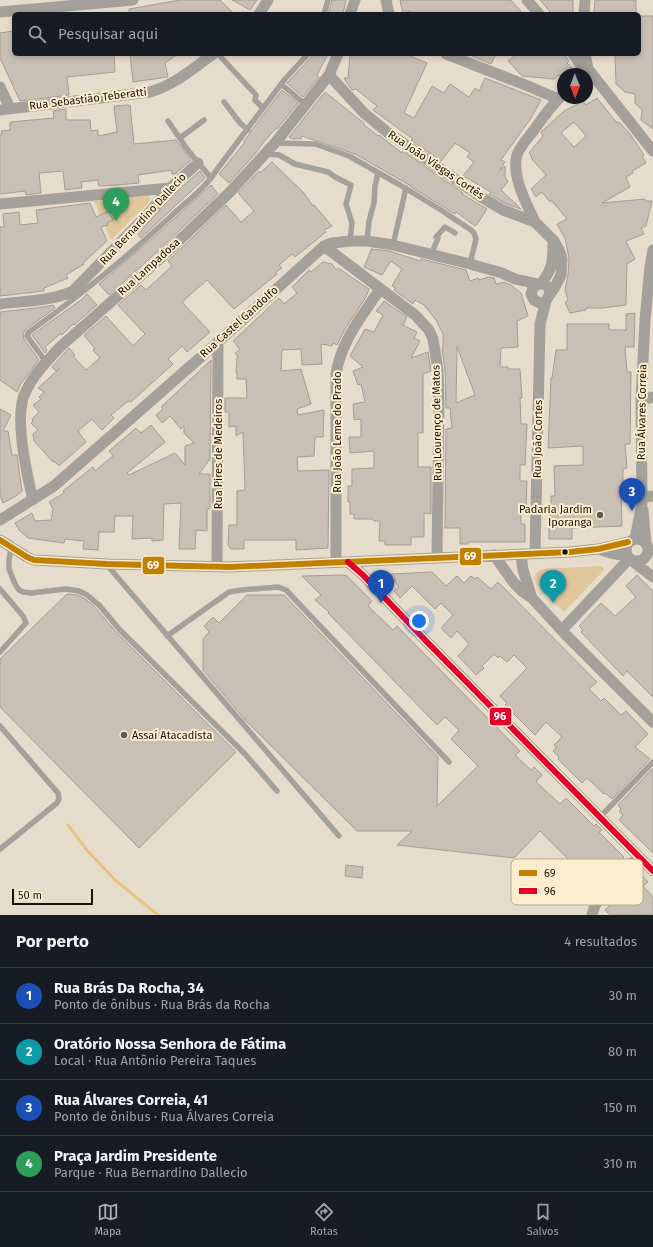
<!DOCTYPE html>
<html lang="pt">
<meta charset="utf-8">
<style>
:root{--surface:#171b24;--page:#20242c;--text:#f1f3f6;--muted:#9ea1a6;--line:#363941;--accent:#b0aeaa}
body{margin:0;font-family:"Fira Sans",sans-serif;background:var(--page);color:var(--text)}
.compass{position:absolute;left:557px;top:68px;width:36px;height:36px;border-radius:50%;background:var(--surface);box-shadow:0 2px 6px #0003;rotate:179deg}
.scale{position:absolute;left:12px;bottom:10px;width:81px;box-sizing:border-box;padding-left:4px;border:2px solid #181208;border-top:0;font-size:11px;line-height:14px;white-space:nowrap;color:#181208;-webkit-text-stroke:3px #fdedcf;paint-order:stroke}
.you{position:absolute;left:419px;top:621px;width:14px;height:14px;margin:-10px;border:3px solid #fff;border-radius:50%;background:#1a73e8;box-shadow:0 0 0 6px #1a73e833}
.badge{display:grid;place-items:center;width:26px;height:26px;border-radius:50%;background:var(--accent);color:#fff;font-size:13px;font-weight:700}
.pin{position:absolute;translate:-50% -33px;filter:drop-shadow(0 1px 2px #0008)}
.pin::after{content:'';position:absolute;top:21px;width:14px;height:12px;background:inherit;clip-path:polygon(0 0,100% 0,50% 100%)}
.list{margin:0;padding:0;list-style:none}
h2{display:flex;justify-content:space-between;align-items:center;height:52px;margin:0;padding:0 16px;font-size:17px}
h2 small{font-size:13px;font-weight:400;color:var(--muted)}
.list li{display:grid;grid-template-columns:26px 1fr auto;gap:12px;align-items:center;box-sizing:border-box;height:56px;padding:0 16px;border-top:1px solid var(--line)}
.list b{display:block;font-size:15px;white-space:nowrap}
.list p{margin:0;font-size:13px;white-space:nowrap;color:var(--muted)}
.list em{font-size:13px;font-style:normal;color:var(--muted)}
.icon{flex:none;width:22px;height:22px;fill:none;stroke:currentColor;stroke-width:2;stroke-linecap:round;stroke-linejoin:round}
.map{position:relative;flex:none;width:653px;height:915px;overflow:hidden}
.search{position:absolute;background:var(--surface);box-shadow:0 2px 6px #0003;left:12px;right:12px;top:12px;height:44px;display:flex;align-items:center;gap:10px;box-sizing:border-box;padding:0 14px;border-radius:6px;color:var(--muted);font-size:15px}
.sheet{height:276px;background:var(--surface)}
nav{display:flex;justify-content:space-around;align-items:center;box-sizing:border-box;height:56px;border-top:1px solid var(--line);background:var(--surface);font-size:11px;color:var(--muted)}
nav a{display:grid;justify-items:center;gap:2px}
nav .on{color:var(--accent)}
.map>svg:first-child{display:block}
</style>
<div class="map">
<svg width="653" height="915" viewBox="0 0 653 915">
<rect width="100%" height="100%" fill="#e6dccc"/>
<path fill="#dfc79a" d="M149,196L150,201L111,240L94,201Z
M600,566L603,567L604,570L564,612L537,585L534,578L536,573L542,569Z"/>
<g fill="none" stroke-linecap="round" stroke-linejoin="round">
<path stroke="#e7c581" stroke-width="3" d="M68,825L86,849L115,880L158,915"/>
</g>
<path fill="#c8c0b4" stroke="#a59d91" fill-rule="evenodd" d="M180,0H220L234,14H129V9Z
M232,0H257L250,10Z
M332,0H346L343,14H328Z
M400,0H511L523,14H412L410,11L403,14Z
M540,0H573V14H552Z
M595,0H636V14H594Z
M639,16H653V129L641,120L642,110L635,103V94L625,92L616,84L615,54H639Z
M14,31V56L19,54H66V55L114,54L115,72L67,77L69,95L20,101L0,58V33Z
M130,54H178L165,63L168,77L133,82Z
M314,54H328L317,75L319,77L303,97L287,83Z
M353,54H411L410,56L427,63L404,113L414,118L432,86L444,93L450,84L469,97L475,88L479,91L485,78L541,100L531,118L501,160L505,162L499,171L505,166V177L508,182L501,190L521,209L506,204L489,194L491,192L463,176L474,162L467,157L470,153L455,143L441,161L411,140L413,139L373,110L377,106L356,89L352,90L344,78H348L350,55H353Z
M468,54H496L491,64Z
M517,54H564L569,61L567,63L573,69L565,74H563L562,76L559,75L554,79L522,76L508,61Z
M282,90L298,103L277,129L276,128L263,143L255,154L229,183L219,174L245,142L244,141L251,132L252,130Z
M325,92L365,124L364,125L378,136L379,135L402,153L403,151L463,193L462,194L487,209L478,223L475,226L456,212L455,214L411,187V186L355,154L302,136L301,139L296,138L295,139H293L289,137Z
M597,98L617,123L619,122L630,134L644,155L642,156L646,163L632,171L633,173L626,177L630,187L602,203L645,199L646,201H652L646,226L641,228L644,234L626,241L635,259L627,264L626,305L603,308H586V310L570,313L565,302L568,300L565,290L568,275L569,258L565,238L557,224L567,219L551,200L550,202L542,192L536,197L531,189L546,175L531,158L532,157L529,153L543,136L541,133V132L564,111L583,101L586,105ZM574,122L586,136L574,147L561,133Z
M130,105L134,144L176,140L191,160L175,174H172V170L138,175L139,183L118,185L99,186L98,180L81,182L82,188L65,190L63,171L39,173L41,193L26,195L25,191L0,194V135L2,134L1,131L10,130V122L54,118L53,111L66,109V120H90L91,131L98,130V136L117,132L114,106Z
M272,162L303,192L313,206L314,205L332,226L324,230L326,232L295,257L292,254L279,265L282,268L276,272L277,274L234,309L207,280L182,302L210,332L187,352L182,346L168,359L173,364L131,402L129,401L127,402L111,415L114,418L102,430L92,419L78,431L86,442L59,466L54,461L53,462L34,441L33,434L38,430L31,423L33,421L32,419L39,412L33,405L41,399L39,397L44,392L38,388L60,368L56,371L52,367L69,348L75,355L73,356L86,370L100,358L93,350L95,349L84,335L106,316L133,346L145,334L118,305L141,285L146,290L172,266L168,261L226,205L241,222L254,211L239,194V192L259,171L260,173Z
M200,171L205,178L204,179L141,238L138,234L175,193Z
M211,185L218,194L158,251L109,295L99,284L155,236Z
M90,203L96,217L109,211L113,220L107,223L108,225L101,227L107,241L83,263L84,264L66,275L68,278L44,288V291L0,296V227H4L3,214L19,212L20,225L38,223L36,210Z
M371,249L389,251L420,261L421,259L466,270L470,281L478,278L479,280L489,277L494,278L496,284L504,282L511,285L521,293L528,316L517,321L518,347L501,348L500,367H508V369H520L522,398H520L521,424H527L525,465H520V481H527L526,506H521V524H525V542H468V544H460V528H445L446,429L452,428L450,408H446L445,370L442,348L443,347V334L436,320L424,305L415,300L413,304L394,290L396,288L392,286L402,269L391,261L382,275L364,267L371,250H373ZM457,347L475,395L456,403Z
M323,262L332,264L336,270L338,268L369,289L366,297L345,329L337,345L333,343L332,346L321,344L322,364L302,365L301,349L282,350L281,371L301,369L311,404L297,409L298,415L324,410L323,437H315L314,456L297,457L298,471L329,470L328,548L296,550V540H244V549H231L228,545L229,525H237V491L245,490L243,432L236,436V426L229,427V412H225V398H247L246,379H237V373H236L237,358L238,357L235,353L240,349L233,341L279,298L284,304L297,293L292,287L309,270L311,272Z
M87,294L97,305L74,325L73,324L62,335L60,334L45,347L47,350L45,353L32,335L81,300Z
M384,301L407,317L403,325L417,332L414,338L420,341L411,358L428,352L431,371L423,374V433H418V467H431V514L424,513V537H411V545H385V541H379L380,521H374L373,519H354V514H350V502H348V486H352V469L374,468V451L350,453L349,437H361V419L354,420L353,404L365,402L361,384L358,385L353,371L363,367L350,356L365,329L374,332L383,315L376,311Z
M53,305L55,308L26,329L23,334L24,339L39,360L20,385L17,392L0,380V312L44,307Z
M635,313L634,347H625L627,372H631L630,444H625L627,468L623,469V490L621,493L622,526L572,528V539H549V523H551V496H555L554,466L583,465V446L548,448L551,378H552L556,350H567V324H609V330H626V314Z
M211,360L210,459L199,474H210V509H207V531L196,530L195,549H179L181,503L164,504L163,540L152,541V538L132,539L133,516H115L114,532H99L98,550L83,549L84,541L65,539L64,543L28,538L19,530L15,523L32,513L35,521L51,520L53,509L49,502L64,493L63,491L93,467L95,471L113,456L109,451L136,428L141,433L151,425L165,442L127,473L129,475L175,453L185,465V446L194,443L184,433V426L181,429L170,416L162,423L156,415L163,409L161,407Z
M0,409L11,415L3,431H8L12,455H17L22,491L16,496L3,503L0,495Z
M432,572L446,586L457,576L464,583L471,576L475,579L477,577L491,589L498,582L597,682L589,689L601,701L604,698L621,715L626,711L648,734L635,747L650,759L612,799L605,793L604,794L587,778L582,783L558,759L559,757L553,751L557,747L554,745L562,737L546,722L535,735L505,705L507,703L500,696L527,668L514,655L507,662L501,657L499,656L498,658L494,654L482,666L484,668L476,675L458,656L469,644L457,631L451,638L441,628L453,615L441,603L435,609L412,586L400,598L394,591L399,587L394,581L395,579L391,574Z
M343,575L347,576L372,601L368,606L393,630L397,626L520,751L515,755L531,770L534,767L542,775L536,782L560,804L566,798L594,826L596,824L602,830L599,832L624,857L596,887L586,877L567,896L551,880L570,861L540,831L514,858L397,845L412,831H357L245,720L203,670V639L209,632L204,626L213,617L219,623L247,595H284L438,757L437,806L478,766L451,739L459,730L445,717L437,725L328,613L329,612L315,600L321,595L302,576Z
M637,575L653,591V697L627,671L623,676L581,632L583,630L579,626L601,603L615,616L636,597L626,586Z
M67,594L78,595L85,599L93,605L117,633L236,752L139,848L0,707V659Z
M653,768V853L619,820L623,815L619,811L621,809L618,805Z
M346,865L363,867L362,878L345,876Z
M641,874L648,882L643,886L653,897V915H610L605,910L612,903L609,900L622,888L624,889Z"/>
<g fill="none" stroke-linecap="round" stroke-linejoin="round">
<path stroke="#a4a09a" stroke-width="5.5" d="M324,14L328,0
M218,54L256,95L255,100L263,108
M281,84L305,104
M224,102L240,123L248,130
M168,121L187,149L211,178
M180,138L204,120
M276,143L315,144L349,156L400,185L441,210L471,230L474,233L476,239L470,264
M266,154L279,155L295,164L328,172L335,177L351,185L346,204L352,223L350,241
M367,241L369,221L374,203L375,186L378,173
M393,245L406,188
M431,255L438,238L436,237L445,227L455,233
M46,362L27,336L29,332C78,297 125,259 169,218C186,202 206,188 218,168L285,79L308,54
M11,548L9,560V569L15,584L19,590L23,592L31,593L66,589L79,591L87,595L99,605L120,630L245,754L277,791
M107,565L339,836
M0,589L23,616L26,623L0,652
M167,636L229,592L242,590L278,587L286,590L449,762
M0,726L58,793L59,799L57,803L0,849
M600,817L653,762"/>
<path stroke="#a4a09a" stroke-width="11" d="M386,0L389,14
M527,0L539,14
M0,12L133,0
M259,14L268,0
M350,14L355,0
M584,14L585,0
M446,54L528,86L558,99
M573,54L584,70L588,69L653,151
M585,54L588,69
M329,75L364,113L387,132L481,197L503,210L535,222L554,241L559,250L561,255L562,259L561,275L555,287L550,294
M0,87L10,108
M0,110L150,92C174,85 193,69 213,54
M0,204L170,188
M535,222C527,204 511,176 517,155C520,146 529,137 534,130C543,117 552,105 563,94
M324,246L415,315L429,330L433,339L438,370L439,403L437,557
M541,284C553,268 553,261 553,242
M0,304C23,301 53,301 73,291L147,215L170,188L198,163
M641,400L653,397
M642,498L653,496
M33,500C27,475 14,416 25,393C33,375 47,361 60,347L162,257L230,192L275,143L329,75L338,54
M643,510L646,544
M0,520L54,486L218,342L324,246L332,243L350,241H367L393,245L470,264L502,273L515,279L538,284H544L549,288L550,294L546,301L540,303L534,300L531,294L533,288L538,284
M626 550a11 11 0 1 1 22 0a11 11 0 1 1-22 0Z
M635,539L642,503L641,400L645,320L650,266L653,250
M0,540L27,557L34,560L107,564L229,567L570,552L598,549L628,542
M598,549L611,553L627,556
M535,553L540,324L546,301
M521,554L523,570L532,598
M494,555L514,583L523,592L532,598L566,635L653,722
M632,561L653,577
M336,562V374C341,341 362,316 380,289
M348,562L363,575L427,642L653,871
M217,566L218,342
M562,630L629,559
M592,915C597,890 622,873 639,857"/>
<defs>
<path id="bus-1" d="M0,540L27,557L34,560L107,564L229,567L570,552L598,549L628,542"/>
<path id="bus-2" d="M348,562L363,575L427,642L653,871"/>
</defs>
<use href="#bus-1" stroke="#fdedcf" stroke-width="9"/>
<use href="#bus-2" stroke="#fdedcf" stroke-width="9"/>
<use href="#bus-1" stroke="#bf8102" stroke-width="6"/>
<use href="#bus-2" stroke="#e4002b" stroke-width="6"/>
</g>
<g fill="#60594d" stroke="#fdedcf" stroke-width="1.5">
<circle cx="600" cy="515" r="4"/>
<circle cx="124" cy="735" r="4"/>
</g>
<circle fill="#181208" stroke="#fdedcf" stroke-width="1.5" cx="565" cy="552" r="3.5"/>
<g text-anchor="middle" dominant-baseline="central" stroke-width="4" stroke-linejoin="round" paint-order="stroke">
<g font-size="11" fill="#181208" stroke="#fdedcf">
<text transform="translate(88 99) rotate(-7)">Rua Sebastião Teberatti</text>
<text transform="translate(436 165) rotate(34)">Rua João Viegas Cortês</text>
<text transform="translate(143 219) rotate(-47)">Rua Bernardino Dallecio</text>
<text transform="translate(149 267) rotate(-42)">Rua Lampadosa</text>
<text transform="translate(239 322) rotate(-42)">Rua Castel Gandolfo</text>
<text transform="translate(642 412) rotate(-89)">Rua Álvares Correia</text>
<text transform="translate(437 423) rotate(-91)">Rua Lourenço de Matos</text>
<text transform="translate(337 432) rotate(-90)">Rua João Leme do Prado</text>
<text transform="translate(538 439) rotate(-89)">Rua João Cortes</text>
<text transform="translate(218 454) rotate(-90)">Rua Pires de Medeiros</text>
</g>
<g font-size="11" fill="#181208" stroke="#fdedcf" text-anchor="end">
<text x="592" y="509">Padaria Jardim<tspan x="592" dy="13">Iporanga</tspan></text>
<text x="132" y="735" text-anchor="start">Assaí Atacadista</text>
</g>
</g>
<rect x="511" y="859" width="132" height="46" rx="6" fill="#fdedcf" stroke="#b8ab93" stroke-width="1"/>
<rect x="519" y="870" width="18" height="6" fill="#bf8102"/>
<rect x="519" y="888" width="18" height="6" fill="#e4002b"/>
<g font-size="11" fill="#181208">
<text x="544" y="877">69</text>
<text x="544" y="895">96</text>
</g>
<g stroke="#fdedcf" stroke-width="1.5">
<rect x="459" y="547" width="23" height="19" rx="4" fill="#bf8102"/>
<rect x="142" y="556" width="23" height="19" rx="4" fill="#bf8102"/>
<rect x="489" y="707" width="23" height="19" rx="4" fill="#e4002b"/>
</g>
<g font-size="11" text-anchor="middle" font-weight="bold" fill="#fff">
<text x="470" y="560">69</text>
<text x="153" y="569">69</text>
<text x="500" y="720">96</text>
</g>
</svg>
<svg class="compass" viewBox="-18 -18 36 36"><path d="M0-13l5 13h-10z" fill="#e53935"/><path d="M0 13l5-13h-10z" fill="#9ea1a6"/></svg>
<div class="scale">50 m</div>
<div class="you"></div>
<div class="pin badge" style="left:381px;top:603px;background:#1a4fb4">1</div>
<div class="pin badge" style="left:553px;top:603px;background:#0f9aa8">2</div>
<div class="pin badge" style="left:632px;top:511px;background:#1a4fb4">3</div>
<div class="pin badge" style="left:116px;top:221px;background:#2e9e5b">4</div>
<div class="search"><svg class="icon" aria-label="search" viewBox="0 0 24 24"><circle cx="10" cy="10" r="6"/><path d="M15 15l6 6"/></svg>Pesquisar aqui</div>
</div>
<section class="sheet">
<h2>Por perto<small>4 resultados</small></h2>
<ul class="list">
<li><span class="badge" style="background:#1a4fb4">1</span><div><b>Rua Brás Da Rocha, 34</b><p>Ponto de ônibus · Rua Brás da Rocha</p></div><em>30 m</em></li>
<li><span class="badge" style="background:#0f9aa8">2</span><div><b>Oratório Nossa Senhora de Fátima</b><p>Local · Rua Antônio Pereira Taques</p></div><em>80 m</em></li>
<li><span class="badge" style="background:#1a4fb4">3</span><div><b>Rua Álvares Correia, 41</b><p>Ponto de ônibus · Rua Álvares Correia</p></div><em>150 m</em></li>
<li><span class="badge" style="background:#2e9e5b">4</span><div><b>Praça Jardim Presidente</b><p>Parque · Rua Bernardino Dallecio</p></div><em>310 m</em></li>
</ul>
</section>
<nav>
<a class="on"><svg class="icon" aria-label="map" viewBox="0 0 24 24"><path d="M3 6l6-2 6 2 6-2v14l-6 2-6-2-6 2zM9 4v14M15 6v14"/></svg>Mapa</a>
<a><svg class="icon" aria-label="directions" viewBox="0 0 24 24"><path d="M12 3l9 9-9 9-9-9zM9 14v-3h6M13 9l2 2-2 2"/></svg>Rotas</a>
<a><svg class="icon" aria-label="saved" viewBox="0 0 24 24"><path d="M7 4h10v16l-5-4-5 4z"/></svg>Salvos</a>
</nav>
